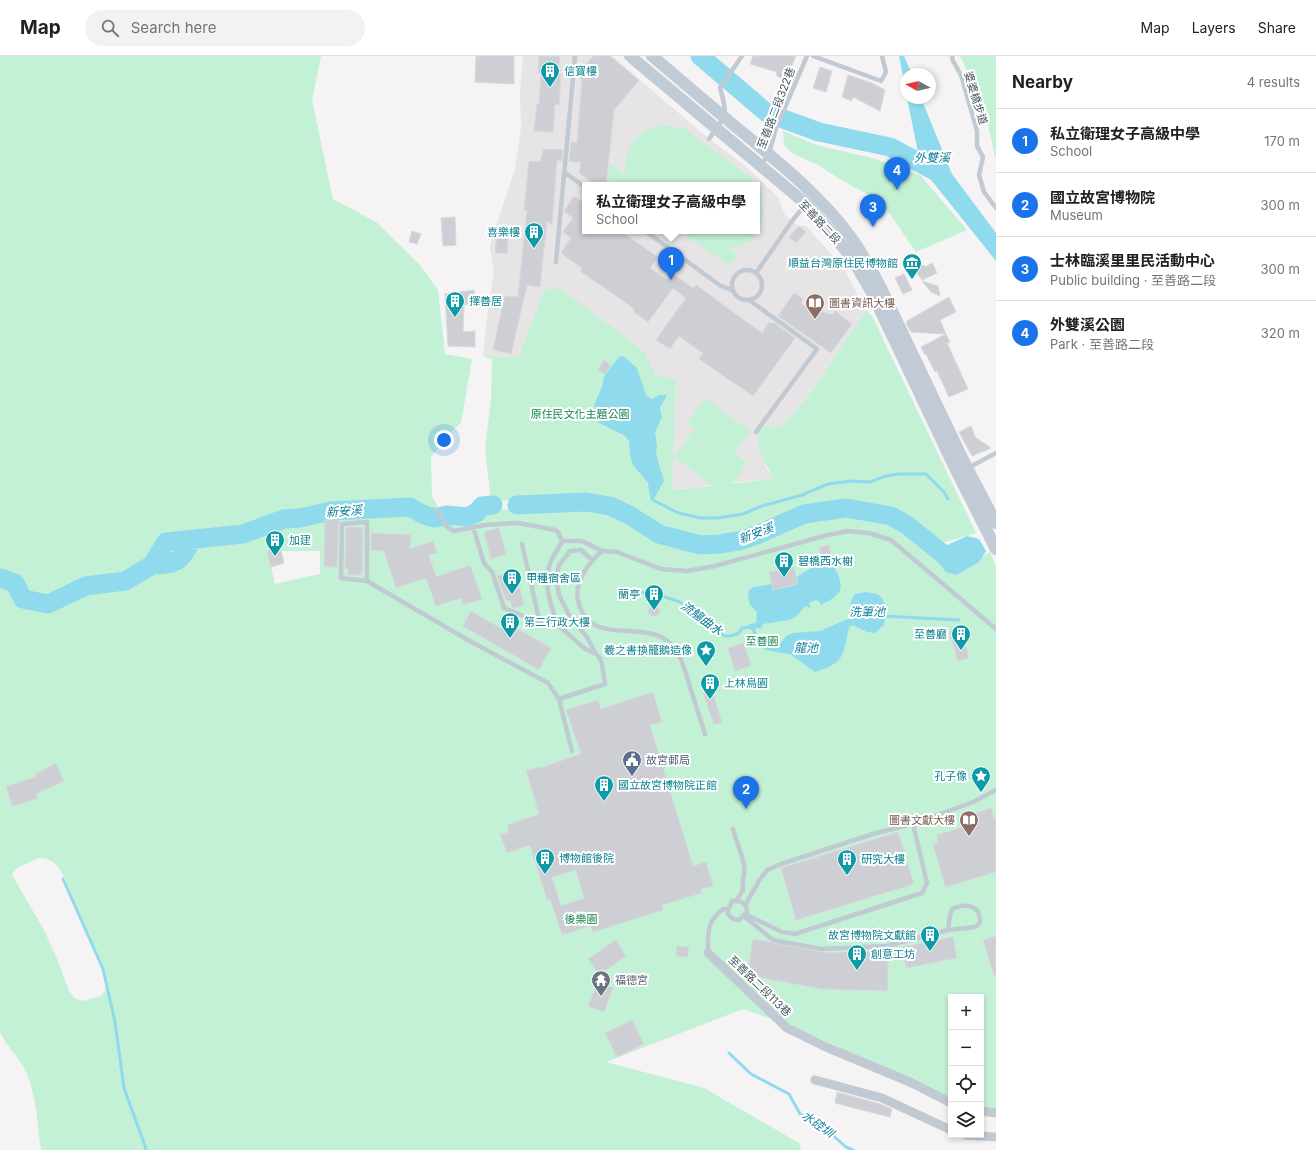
<!DOCTYPE html>
<meta charset="utf-8">
<style>
:root{--surface:#fff;--page:#f2f2f2;--text:#202124;--muted:#757577;--line:#e0e0e0;--accent:#1a73e8}
body{margin:0;font-family:Inter,"Noto Sans TC",sans-serif;background:var(--page);color:var(--text)}
.controls{position:absolute;right:12px;bottom:12px;display:grid;overflow:hidden;border-radius:0px;box-shadow:0 2px 6px #0003}
.controls button{width:36px;height:36px;display:grid;place-items:center;padding:0;border:0;border-bottom:1px solid var(--line);background:var(--surface);color:var(--text);font:20px sans-serif}
.compass{position:absolute;left:900px;top:12px;width:36px;height:36px;border-radius:50%;background:var(--surface);box-shadow:0 2px 6px #0003;rotate:278deg}
.you{position:absolute;left:444px;top:384px;width:14px;height:14px;margin:-10px;border:3px solid #fff;border-radius:50%;background:#1a73e8;box-shadow:0 0 0 6px #1a73e833}
.badge{display:grid;place-items:center;width:26px;height:26px;border-radius:50%;background:var(--accent);color:#fff;font-size:13px;font-weight:700}
.pin{position:absolute;translate:-50% -33px;filter:drop-shadow(0 1px 2px #0008)}
.pin::after{content:'';position:absolute;top:21px;width:14px;height:12px;background:inherit;clip-path:polygon(0 0,100% 0,50% 100%)}
.popup{position:absolute;left:582px;top:126px;width:178px;height:52px;box-sizing:border-box;display:grid;place-content:center;border-radius:0px;background:var(--surface);filter:drop-shadow(0 1px 3px #0005);font-size:13px;white-space:nowrap;color:var(--muted)}
.popup b{font-size:15px;color:var(--text)}
.popup::after{content:'';position:absolute;left:50%;top:100%;margin-left:-8px;border:8px solid transparent;border-top-color:var(--surface)}
.list{margin:0;padding:0;list-style:none}
h2{display:flex;justify-content:space-between;align-items:center;height:52px;margin:0;padding:0 16px;font-size:17px}
h2 small{font-size:13px;font-weight:400;color:var(--muted)}
.list li{display:grid;grid-template-columns:26px 1fr auto;gap:12px;align-items:center;box-sizing:border-box;height:64px;padding:0 16px;border-top:1px solid var(--line)}
.list b{display:block;font-size:15px;white-space:nowrap}
.list p{margin:0;font-size:13px;white-space:nowrap;color:var(--muted)}
.list em{font-size:13px;font-style:normal;color:var(--muted)}
.icon{flex:none;width:22px;height:22px;fill:none;stroke:currentColor;stroke-width:2;stroke-linecap:round;stroke-linejoin:round}
.map{position:relative;flex:none;width:996px;height:1094px;overflow:hidden}
header{display:flex;align-items:center;gap:24px;box-sizing:border-box;height:56px;padding:0 20px;background:var(--surface);border-bottom:1px solid var(--line)}
header strong{font-size:19px}
nav{display:flex;gap:22px;margin-inline-start:auto;font-size:14px}
.search{width:280px;height:36px;background:var(--page);display:flex;align-items:center;gap:10px;box-sizing:border-box;padding:0 14px;border-radius:22px;color:var(--muted);font-size:15px}
main{display:flex}
aside{flex:1;background:var(--surface)}
.map>svg:first-child{display:block}
</style>
<header>
<strong>Map</strong>
<div class="search"><svg class="icon" aria-label="search" viewBox="0 0 24 24"><circle cx="10" cy="10" r="6"/><path d="M15 15l6 6"/></svg>Search here</div>
<nav><a>Map</a><a>Layers</a><a>Share</a></nav>
</header>
<main>
<div class="map">
<svg width="996" height="1094" viewBox="0 0 996 1094">
<rect width="100%" height="100%" fill="#f5f3f3"/>
<path fill="#e6e4e5" fill-rule="evenodd" d="M523,0H612L709,83L743,108L778,141L785,159L797,169L806,170L843,211L866,254L812,335L789,363L779,371H764L765,410L774,422L672,434L676,324L654,319L645,296L544,234L529,273L519,301L483,300L488,252L494,216L490,192L491,185L515,113L521,71L520,35ZM585,129H757V175H585Z"/>
<path fill="#c3f1d5" fill-rule="evenodd" d="M0,0H321L312,44L333,143L376,166L419,208L438,234L445,298L472,303L461,367L454,373L431,401L432,441L448,466L478,465L488,454L580,452L607,456L653,482L692,494L749,482L800,467L846,457L888,465L922,489L957,517L990,496L996,511V1052L981,1051V941H951V1043L790,969L743,953L606,1006L704,1032L799,1087L801,1094H41C37,1066 37,1038 24,1012C17,999 6,990 0,976ZM267,495H320V518L275,528ZM39,802C50,802 55,806 61,815L106,918V928L105,935L101,940L83,945L74,942L69,935L58,905L44,874L13,821L12,818L17,812Z
M960,0H996V105L985,54Z
M662,69L683,72L749,120L757,129H617L608,122L610,107L625,119C624,92 635,75 662,69Z
M783,75L816,89L872,102L920,119L967,174L916,196L881,145L848,128L816,108L792,97L784,89Z
M757,129C764,144 766,160 757,175Z
M681,175H757C750,186 741,190 729,193L737,199L729,210Z
M560,232L645,296L655,319L676,324L672,434L713,430L674,401L694,373L687,367L705,342L750,375L734,397L747,407L732,428L774,422C765,408 755,392 759,373L764,371H779L789,363L812,335L866,254L872,260L976,477L942,487L898,458L865,446H827L777,462L740,477L701,483L674,478L652,468L616,447L589,442L530,445L491,444L485,393L491,343L492,303L483,300L519,301L529,273L544,234Z"/>
<path fill="#90daee" d="M899,0H904L912,18H906V36Z
M907,42H921L952,118L996,177V205L932,125L920,106Z
M623,300L637,312L646,339L652,343L659,339H667L660,352L662,361L655,376L657,390L656,398L664,425L652,446L650,441L648,427L633,409L630,399L629,385L625,380L597,366L594,349L603,328L604,320L619,301Z
M967,480L979,483L986,495L979,506L956,519L946,516L927,492L929,487L931,485L945,490Z
M818,508L834,511C846,533 842,538 821,549L819,545L816,544L809,547L811,552L805,550L797,560L789,564L763,568L761,572L749,573V568L756,567L757,556L750,549L748,539L749,534L753,531L767,529L798,520Z
M867,536C869,537 874,537 877,538C888,544 886,559 884,569L875,577L867,576L853,569L849,571C843,599 845,607 815,616L790,598L775,596V592L778,591L786,580L793,577L820,575L850,562C849,553 849,546 855,538Z"/>
<g fill="none" stroke-linecap="round" stroke-linejoin="round">
<path stroke="#90daee" stroke-width="3" d="M653,444L678,457L701,462H718L743,458L762,450L802,439L828,428L851,425L870,426L886,420L898,418H926L944,436L948,443
M630,537L656,536L662,540L680,546L695,556L724,580H731L739,577L742,572L749,571L753,573L761,590L769,593L777,594
M883,560L959,564
M63,823L103,913L115,966L124,1032L145,1090L146,1094
M729,997L751,1018L789,1038L800,1058L820,1068L846,1091L853,1094"/>
<path stroke="#90daee" stroke-width="19" d="M700,0L767,57L819,76L890,91L935,115
M517,449L586,446L610,450L629,459L659,478L700,489L719,488L739,485L757,479L804,458L846,452L891,460L907,469L949,503
M152,509C178,508 179,507 192,484
M0,522L15,527L23,543L48,548L86,530L125,525L152,509L166,486L243,478L284,463L300,462L331,455L410,451L424,459L435,462L447,459L467,461L476,457L482,450L493,449"/>
</g>
<path fill="#cdcfd5" stroke="#d7d9de" fill-rule="evenodd" d="M476,0H514V28L475,26Z
M539,0H560L558,17L561,18L559,49L555,48L553,76L534,75L537,48H539L541,18L538,17Z
M593,0H610L639,24L614,54L606,129H597L579,117L581,106L569,105L571,86L577,87L582,24L579,21V18Z
M753,0H796L785,25L776,19L777,16L750,8Z
M820,11L832,15L826,36L813,32Z
M848,19L872,27L885,34L880,55L853,41L852,45L842,41Z
M543,93L563,94L562,105L557,104L552,169L547,165L540,231L527,229L511,298L493,294L505,240L518,241L527,154H524L529,105L540,106Z
M574,140L585,148V175H620L658,201L650,212L667,224L672,217L693,232L696,229L762,277L769,266L772,268L773,266L795,282L753,340L699,303L703,297L679,280L670,293L656,284L686,242L673,232L648,266L633,255L635,253L580,215L582,212L561,197L571,182L563,176L573,162L564,155Z
M455,161L456,189L443,190L441,162Z
M498,169L509,170L507,197H495Z
M799,170L806,176L796,187L789,181Z
M412,175L421,178L417,188L409,186Z
M932,207L937,217L922,224L914,213L924,209L925,211Z
M904,218L912,234L903,238L895,222Z
M922,225L938,230L940,240L931,236Z
M474,234L476,247L464,249L463,276L475,275V291L448,290L445,238Z
M794,237L803,243L801,247L813,257L824,256L833,259L835,255L852,268L831,297L778,260Z
M949,241L956,256L940,264L946,278L911,276L906,267L907,265Z
M946,278L950,286L947,287L968,333L949,341L937,315L935,316L926,298L925,299L921,291Z
M604,304L611,309L605,318L598,314Z
M971,370L975,381L991,392L972,400L959,376Z
M325,464H339L337,511H324Z
M346,471H362V477H363L362,519H348V512H345Z
M499,472L506,498L491,503L484,476Z
M371,477L411,479L410,493L433,485L437,497L429,499L436,521L470,509L482,543L463,549L461,542L436,550L426,522L396,532L384,495L371,494Z
M829,489L831,499L821,501L819,491Z
M280,491L284,507L271,511L267,495Z
M794,511L798,528L773,534L769,516Z
M511,515L517,533L520,532L524,549L514,552L512,551L510,544L506,545L497,520Z
M648.5 555a5.5 5.5 0 1 1 11 0a5.5 5.5 0 1 1-11 0Z
M471,555L502,573L506,566L551,592L539,614L463,570Z
M960,571L969,602L958,605L949,575Z
M744,587L751,610L735,615L728,592Z
M712,635L722,666L714,669L703,637Z
M653,636L662,666L650,669L693,810L706,806L713,830L701,833L702,837L662,849L663,854L593,876L590,870L562,879L550,843L547,844L530,789L507,797L500,778L509,776L507,769L539,758L526,714L543,711L581,698L566,654L598,644L601,653ZM576,814L584,842L561,850L552,821Z
M56,707L64,725L36,738L37,743L12,750L6,730L36,721L35,718Z
M991,752L994,762H996V816L945,831L933,788L938,786L937,779L978,767L976,757Z
M898,776L914,828L796,864L781,812Z
M996,880V919H994L983,884Z
M953,881L957,902L906,912L902,891Z
M753,883L827,897L857,895L888,896V935L822,933L747,919Z
M616,884L626,900L599,919L588,903Z
M677,890L689,891L688,901L676,900Z
M598,926L613,932L604,956L588,950Z
M632,964L644,988L617,1001L605,977Z
M837,1036L880,1048L892,1053L890,1061L835,1047Z"/>
<g fill="none" stroke-linecap="round" stroke-linejoin="round">
<path stroke="#c1cad2" stroke-width="4.5" d="M813,0L881,25L886,16L882,0
M952,0L953,5L961,19L977,75V90L983,101L979,119L984,136L996,152
M709,83C725,59 729,62 720,32L742,0
M761,109L769,98L776,72L807,0
M564,116L585,131
M645,175L721,230L732,234
M556,206L575,0
M732 229a15 15 0 1 1 30 0a15 15 0 1 1-30 0Z
M756,217L792,165L805,149
M749,244L817,293L756,376
M968,412L996,397
M437,454L446,470L454,475L485,469L518,467L555,474L558,476L562,485
M473,471L484,507L492,516L504,552L540,567L560,571L584,592L596,598L600,602L602,608L605,628L559,643L572,695
M522,488L540,567
M592,504L581,494L570,495L559,509L556,522L559,539L570,561L587,581L596,598
M367,525L341,522L342,468L367,466V525L468,584L548,627L559,643
M560,571C550,551 542,527 551,505C554,498 559,492 562,485H582L602,495
M705,678C700,662 695,647 690,631C685,616 682,599 670,587C644,562 588,593 578,544C574,525 589,507 602,495L617,496L661,513L687,515L715,510L824,480L847,475L869,477L891,484L996,573
M745,849L759,825L767,814L781,808L876,777L913,768L973,746L996,734
M728,854C727,860 733,864 739,864L747,856L746,850L742,846L736,845
M745,858L782,876L795,878L922,837L927,827L913,768
M744,860L773,884L821,893L887,890L948,874L975,871L980,867C981,848 965,847 952,853L950,859L948,874
M708,897C708,878 706,866 723,853L728,854L732,845H736L743,834C741,826 746,818 744,810C742,797 736,785 733,773"/>
<path stroke="#c1cad2" stroke-width="9" d="M708,897L787,972L826,991L912,1027L951,1047
M815,1024L882,1042L951,1074
M981,1055L996,1057
M966,1079L996,1081"/>
<path stroke="#c1cbd6" stroke-width="12" d="M630,0L806,148L832,177L853,204L872,237L954,410L996,493
M652,0C676,20 700,41 724,61C768,98 816,134 850,180C862,196 872,215 881,232L964,406L996,467"/>
</g>
<defs>
<symbol id="building-pin" viewBox="-11 -11 22 30"><path d="M0 17L-7.5 6A9.5 9.5 0 1 1 7.5 6Z" fill="#0f9aa8" stroke="#fff"/><path d="M-4-6H4V6H1V3H-1V6H-4ZM-2.5-4.3h1.7v1.8h-1.7ZM.8-4.3h1.7v1.8H.8ZM-2.5-1h1.7V.8h-1.7ZM.8-1h1.7V.8H.8Z" fill="#fff"/></symbol>
<symbol id="museum-pin" viewBox="-11 -11 22 30"><path d="M0 17L-7.5 6A9.5 9.5 0 1 1 7.5 6Z" fill="#0f9aa8" stroke="#fff"/><path d="M0-6L6-3V-2H-6V-3ZM-5-1h2V3h-2ZM-1-1h2V3h-2ZM3-1h2V3H3ZM-6 4H6V6H-6Z" fill="#fff"/></symbol>
<symbol id="library-pin" viewBox="-11 -11 22 30"><path d="M0 17L-7.5 6A9.5 9.5 0 1 1 7.5 6Z" fill="#8d6e63" stroke="#fff"/><path d="M-6-4Q-3-5.5-.7-3.5V5Q-3 3-6 4ZM6-4Q3-5.5 .7-3.5V5Q3 3 6 4Z" fill="#fff"/></symbol>
<symbol id="sight-pin" viewBox="-11 -11 22 30"><path d="M0 17L-7.5 6A9.5 9.5 0 1 1 7.5 6Z" fill="#0f9aa8" stroke="#fff"/><path d="M0-6L1.8-2.2L6-1.7L2.9 1.2L3.7 5.4L0 3.3L-3.7 5.4L-2.9 1.2L-6-1.7L-1.8-2.2Z" fill="#fff"/></symbol>
<symbol id="civic-pin" viewBox="-11 -11 22 30"><path d="M0 17L-7.5 6A9.5 9.5 0 1 1 7.5 6Z" fill="#5c6f8a" stroke="#fff"/><path d="M-.6-6.5H3V-4.5H.6V-3L4-1V1h2V6H-6V1h2V-1L-.6-3ZM-1.2 2.5V6h2.4V2.5Z" fill="#fff"/></symbol>
<symbol id="temple-pin" viewBox="-11 -11 22 30"><path d="M0 17L-7.5 6A9.5 9.5 0 1 1 7.5 6Z" fill="#6b7280" stroke="#fff"/><path d="M0-6L5-2H3V0L6.5 2.5H4V6H1.5V3h-3V6H-4V2.5H-6.5L-3 0V-2H-5Z" fill="#fff"/></symbol>
</defs>
<g fill-rule="evenodd">
<use href="#building-pin" x="539" y="4" width="22" height="30"/>
<use href="#building-pin" x="523" y="165" width="22" height="30"/>
<use href="#museum-pin" x="901" y="196" width="22" height="30"/>
<use href="#building-pin" x="444" y="234" width="22" height="30"/>
<use href="#library-pin" x="804" y="236" width="22" height="30"/>
<use href="#building-pin" x="264" y="473" width="22" height="30"/>
<use href="#building-pin" x="773" y="494" width="22" height="30"/>
<use href="#building-pin" x="501" y="511" width="22" height="30"/>
<use href="#building-pin" x="643" y="527" width="22" height="30"/>
<use href="#building-pin" x="499" y="555" width="22" height="30"/>
<use href="#building-pin" x="950" y="567" width="22" height="30"/>
<use href="#sight-pin" x="695" y="583" width="22" height="30"/>
<use href="#building-pin" x="699" y="616" width="22" height="30"/>
<use href="#civic-pin" x="621" y="693" width="22" height="30"/>
<use href="#sight-pin" x="970" y="709" width="22" height="30"/>
<use href="#building-pin" x="593" y="718" width="22" height="30"/>
<use href="#library-pin" x="958" y="753" width="22" height="30"/>
<use href="#building-pin" x="534" y="791" width="22" height="30"/>
<use href="#building-pin" x="836" y="792" width="22" height="30"/>
<use href="#building-pin" x="919" y="868" width="22" height="30"/>
<use href="#building-pin" x="846" y="887" width="22" height="30"/>
<use href="#temple-pin" x="590" y="913" width="22" height="30"/>
</g>
<g text-anchor="middle" dominant-baseline="central" stroke-width="4" stroke-linejoin="round" paint-order="stroke">
<g font-size="11" fill="#0d838f" stroke="#fff" text-anchor="start">
<text x="564" y="15">信寶樓</text>
<text x="520" y="176" text-anchor="end">喜樂樓</text>
<text x="898" y="207" text-anchor="end">順益台灣原住民博物館</text>
<text x="469" y="245">擇善居</text>
<text x="289" y="484">加建</text>
<text x="798" y="505">碧橋西水榭</text>
<text x="526" y="522">甲種宿舍區</text>
<text x="640" y="538" text-anchor="end">蘭亭</text>
<text x="524" y="566">第二行政大樓</text>
<text x="947" y="578" text-anchor="end">至善廳</text>
<text x="692" y="594" text-anchor="end">羲之書換籠鵝造像</text>
<text x="724" y="627">上林鳥園</text>
<text x="967" y="720" text-anchor="end">孔子像</text>
<text x="618" y="729">國立故宮博物院正館</text>
<text x="559" y="802">博物館後院</text>
<text x="861" y="803">研究大樓</text>
<text x="916" y="879" text-anchor="end">故宮博物院文獻館</text>
<text x="871" y="898">創意工坊</text>
</g>
<g font-size="11" fill="#4a5661" stroke="#fff">
<text transform="translate(976 42) rotate(73)">婆婆橋步道</text>
<text transform="translate(776 52) rotate(-69)">至善路二段322巷</text>
<text transform="translate(820 166) rotate(47)">至善路二段</text>
<text transform="translate(760 930) rotate(44)">至善路二段113巷</text>
</g>
<g font-size="11" fill="#785e54" stroke="#fff" text-anchor="start">
<text x="829" y="247">圖書資訊大樓</text>
<text x="955" y="764" text-anchor="end">圖書文獻大樓</text>
</g>
<g font-size="11" fill="#17864f" stroke="#fff">
<text x="580" y="358">原住民文化主題公園</text>
<text x="762" y="585">至善園</text>
<text x="581" y="863">後樂園</text>
</g>
<g font-size="11" fill="#4e5e75" stroke="#fff" text-anchor="start">
<text x="646" y="704">故宮郵局</text>
</g>
<g font-size="11" fill="#5b616d" stroke="#fff" text-anchor="start">
<text x="615" y="924">福德宮</text>
</g>
<g font-size="12" font-style="italic" fill="#0c7c9b" stroke="#fff">
<text x="932" y="101">外雙溪</text>
<text transform="translate(344 455) rotate(-4)">新安溪</text>
<text transform="translate(756 477) rotate(-21)">新安溪</text>
<text x="867" y="555">洗筆池</text>
<text transform="translate(702 562) rotate(36)">流觴曲水</text>
<text x="806" y="591">龍池</text>
<text transform="translate(818 1068) rotate(35)">水硿圳</text>
</g>
</g>
</svg>
<div class="controls">
<button>+</button>
<button>−</button>
<button><svg class="icon" aria-label="locate" viewBox="0 0 24 24"><circle cx="12" cy="12" r="6"/><path d="M12 2v4M12 18v4M2 12h4M18 12h4"/></svg></button>
<button><svg class="icon" aria-label="layers" viewBox="0 0 24 24"><path d="M12 4l9 5-9 5-9-5zM3 14l9 5 9-5"/></svg></button>
</div>
<svg class="compass" viewBox="-18 -18 36 36"><path d="M0-13l5 13h-10z" fill="#e53935"/><path d="M0 13l5-13h-10z" fill="#757577"/></svg>
<div class="you"></div>
<div class="pin badge" style="left:671px;top:224px">1</div>
<div class="popup"><b>私立衛理女子高級中學</b>School</div>
<div class="pin badge" style="left:746px;top:753px">2</div>
<div class="pin badge" style="left:873px;top:171px">3</div>
<div class="pin badge" style="left:897px;top:134px">4</div>
</div>
<aside>
<h2>Nearby<small>4 results</small></h2>
<ul class="list">
<li><span class="badge">1</span><div><b>私立衛理女子高級中學</b><p>School</p></div><em>170 m</em></li>
<li><span class="badge">2</span><div><b>國立故宮博物院</b><p>Museum</p></div><em>300 m</em></li>
<li><span class="badge">3</span><div><b>士林臨溪里里民活動中心</b><p>Public building · 至善路二段</p></div><em>300 m</em></li>
<li><span class="badge">4</span><div><b>外雙溪公園</b><p>Park · 至善路二段</p></div><em>320 m</em></li>
</ul>
</aside>
</main>
